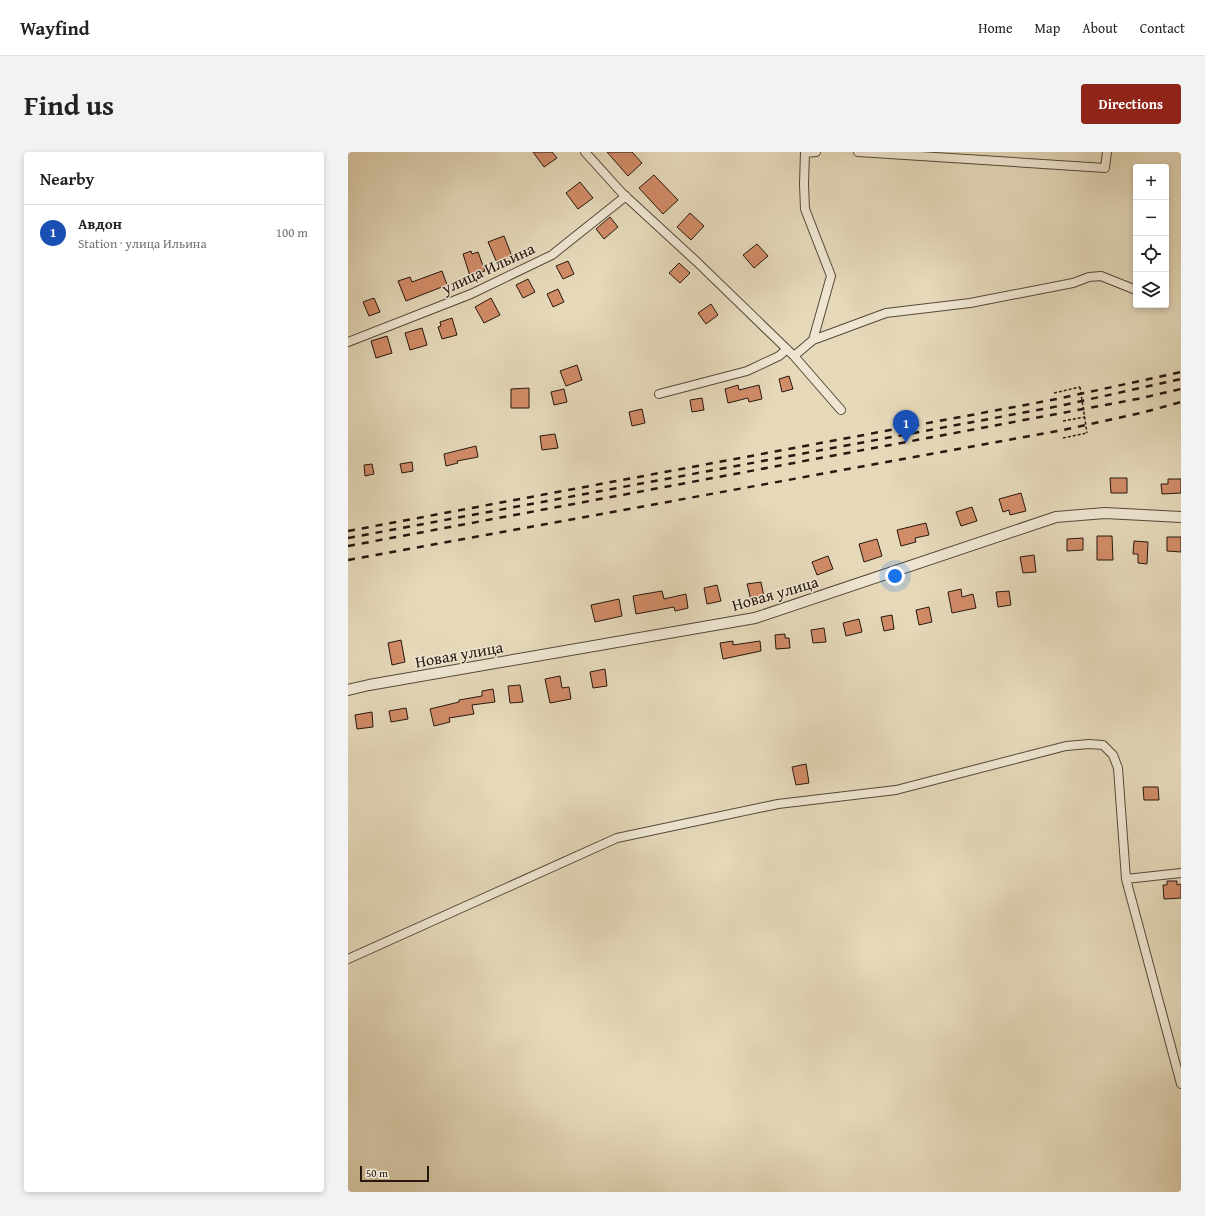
<!DOCTYPE html>
<meta charset="utf-8">
<style>
:root{--surface:#fff;--page:#f2f2f2;--text:#222;--muted:#767676;--line:#e0e0e0;--accent:#8f2418}
body{margin:0;font-family:"Gentium Book Plus",serif;background:var(--page);color:var(--text)}
.controls{position:absolute;right:12px;top:12px;display:grid;overflow:hidden;border-radius:4px;box-shadow:0 2px 6px #0003}
.controls button{width:36px;height:36px;display:grid;place-items:center;padding:0;border:0;border-bottom:1px solid var(--line);background:var(--surface);color:var(--text);font:20px sans-serif}
.scale{position:absolute;left:12px;bottom:10px;width:69px;box-sizing:border-box;padding-left:4px;border:2px solid #27170e;border-top:0;font-size:11px;line-height:14px;white-space:nowrap;color:#27170e;-webkit-text-stroke:3px #eee6d2;paint-order:stroke}
.you{position:absolute;left:547px;top:424px;width:14px;height:14px;margin:-10px;border:3px solid #fff;border-radius:50%;background:#1a73e8;box-shadow:0 0 0 6px #1a73e833}
.badge{display:grid;place-items:center;width:26px;height:26px;border-radius:50%;background:var(--accent);color:#fff;font-size:13px;font-weight:700}
.pin{position:absolute;translate:-50% -33px;filter:drop-shadow(0 1px 2px #0008)}
.pin::after{content:'';position:absolute;top:21px;width:14px;height:12px;background:inherit;clip-path:polygon(0 0,100% 0,50% 100%)}
.list{margin:0;padding:0;list-style:none}
h2{display:flex;justify-content:space-between;align-items:center;height:52px;margin:0;padding:0 16px;font-size:17px}
h2 small{font-size:13px;font-weight:400;color:var(--muted)}
.list li{display:grid;grid-template-columns:26px 1fr auto;gap:12px;align-items:center;box-sizing:border-box;height:56px;padding:0 16px;border-top:1px solid var(--line)}
.list b{display:block;font-size:15px;white-space:nowrap}
.list p{margin:0;font-size:13px;white-space:nowrap;color:var(--muted)}
.list em{font-size:13px;font-style:normal;color:var(--muted)}
.icon{flex:none;width:22px;height:22px;fill:none;stroke:currentColor;stroke-width:2;stroke-linecap:round;stroke-linejoin:round}
.map{position:relative;flex:none;width:833px;height:1040px;overflow:hidden;border-radius:4px}
header{display:flex;align-items:center;gap:24px;box-sizing:border-box;height:56px;padding:0 20px;background:var(--surface);border-bottom:1px solid var(--line)}
header strong{font-size:19px}
nav{display:flex;gap:22px;margin-inline-start:auto;font-size:14px}
.intro{display:flex;align-items:center;justify-content:space-between;box-sizing:border-box;height:96px;padding:0 24px}
h1{margin:0;font-size:28px}
.button{padding:10px 18px;border-radius:4px;background:var(--accent);color:#fff;font-size:14px;font-weight:700}
main{display:flex;gap:24px;padding:0 24px}
aside{flex:1;background:var(--surface);border-radius:4px;box-shadow:0 2px 6px #0003}
.map>svg:first-child{display:block}
</style>
<header>
<strong>Wayfind</strong>
<nav><a>Home</a><a>Map</a><a>About</a><a>Contact</a></nav>
</header>
<div class="intro"><h1>Find us</h1><a class="button">Directions</a></div>
<main>
<aside>
<h2>Nearby<small></small></h2>
<ul class="list">
<li><span class="badge" style="background:#1a4fb4">1</span><div><b>Авдон</b><p>Station · улица Ильина</p></div><em>100 m</em></li>
</ul>
</aside>
<div class="map">
<svg width="833" height="1040" viewBox="0 0 833 1040">
<rect width="100%" height="100%" fill="#e5d9ba"/>
<filter id="stains"><feTurbulence type="fractalNoise" baseFrequency=".005" numOctaves="4"/><feColorMatrix values="0 0 0 0 .2 0 0 0 0 .09 0 0 0 0 .02 0 0 0 .5 -.17"/></filter>
<radialGradient id="worn" r=".72"><stop offset=".6" stop-color="#630" stop-opacity="0"/><stop offset="1" stop-color="#630" stop-opacity=".3"/></radialGradient>
<path fill="#d18c68" stroke="#27170e" d="M185,0H204L209,6L196,15Z
M259,0H284L294,11L280,24Z
M306,23L330,48L315,62L291,36Z
M232,30L245,46L230,57L218,41Z
M342,61L356,74L343,88L329,75Z
M262,65L270,75L256,87L248,77Z
M156,84L165,107L150,113L140,90Z
M409,92L420,104L406,116L395,103Z
M123,99L124,102L130,100L137,119L122,124L115,102Z
M220,109L226,122L215,127L208,114Z
M331,111L342,121L332,131L321,121Z
M94,119L99,133L58,149L50,129L62,125L64,130Z
M180,127L187,140L175,146L168,133Z
M210,137L216,150L205,155L199,142Z
M26,146L32,160L21,164L15,150Z
M143,146L152,163L136,171L127,155Z
M363,152L370,163L358,172L350,161Z
M104,166L109,183L94,187L90,175L93,174L92,170Z
M74,176L79,193L62,198L57,181Z
M39,184L44,201L28,206L23,189Z
M229,213L234,228L218,234L212,219Z
M441,224L445,237L434,240L431,227Z
M390,233L391,238L411,233L414,247L401,250L400,246L380,251L377,237Z
M181,236V256H163V237Z
M216,237L219,250L206,253L203,240Z
M354,246L356,258L344,260L342,248Z
M294,257L297,271L284,274L281,260Z
M207,282L210,296L194,298L192,284Z
M128,294L130,305L109,309L110,311L98,314L96,302Z
M64,310L65,319L54,321L52,312Z
M24,312L26,322L17,324L16,313Z
M762,326H779V341H763Z
M820,327H833V341L814,342L813,332H820Z
M673,341L678,359L662,363L661,358L655,360L651,347Z
M624,355L629,369L613,374L608,360Z
M578,371L581,383L567,386L568,390L553,394L549,378Z
M749,384H764L765,408H749Z
M819,385H833V400L819,399Z
M735,386V398L719,399V387Z
M529,387L534,404L516,410L511,392Z
M786,389L800,390L799,412L790,411V402H785Z
M686,403L688,420L675,421L672,405Z
M480,404L485,417L469,423L464,410Z
M413,430L416,445L403,448L399,432Z
M369,433L373,449L359,452L356,436Z
M613,437L614,445L625,442L628,456L604,461L600,440Z
M314,439L316,447L338,442L340,456L327,459L326,455L288,462L285,444Z
M661,439L663,453L650,455L648,440Z
M271,447L274,464L247,470L243,453Z
M581,455L584,470L571,473L568,458Z
M544,463L546,477L536,479L533,465Z
M511,467L514,480L498,484L495,471Z
M476,476L478,490L465,491L463,478Z
M437,482V486H441L442,496L428,497L427,483Z
M53,488L57,510L44,513L40,491Z
M385,489V493L412,489L413,499L375,507L372,491Z
M257,517L259,534L245,536L242,520Z
M212,524L214,536L221,535L223,547L202,551L197,527Z
M172,533L175,550L162,551L160,534Z
M145,537L147,550L124,553L126,562L101,566L102,570L86,574L82,557L111,550V548L134,544V539Z
M58,556L60,567L43,570L41,559Z
M24,560L25,575L9,577L7,563Z
M458,612L461,631L448,633L444,615Z
M795,635H810L811,648H796Z
M819,729H829V733L833,732V746L816,747L815,733H819Z"/>
<g fill="none" stroke-linecap="round" stroke-linejoin="round">
<defs>
<path id="minor" d="M237,0L274,41L349,110L446,204L493,258
M510,0L757,16L759,0
M458,1L468,0
M465,188L538,161L622,151L725,131L741,125L753,124L788,138
M0,190L123,142L204,103L278,44
M446,204L465,188L483,124L457,57L456,32L457,0
M311,242L399,219L431,204L439,197
M833,721L778,727L833,932
M0,807L269,686L430,652L548,638L718,594L741,592L755,593L765,603L770,616L778,727"/>
<path id="tertiary" d="M0,538L21,533L407,466L708,365L757,361L833,365"/>
</defs>
<use href="#minor" stroke="#564839" stroke-width="10"/>
<use href="#tertiary" stroke="#564839" stroke-width="12"/>
<path stroke="#27170e" stroke-width="1.5" stroke-dasharray="3 2" stroke-linecap="butt" d="M706,241L732,235
M715,269L737,265
M715,286L739,281"/>
<use href="#minor" stroke="#eee6d2" stroke-width="8"/>
<use href="#tertiary" stroke="#eee6d2" stroke-width="10"/>
<path stroke="#27170e" stroke-width="2.5" stroke-dasharray="7 7" stroke-linecap="butt" d="M0,379L709,247L833,220
M0,386L711,254L833,227
M0,394L789,247L833,237
M0,408L715,278L793,261L833,250"/>
<path stroke="#27170e" stroke-width="1.5" stroke-dasharray="3 2" stroke-linecap="butt" d="M732,235L739,281"/>
</g>
<g text-anchor="middle" dominant-baseline="central" stroke-width="3" stroke-linejoin="round" paint-order="stroke">
<g font-size="16" fill="#27170e" stroke="#eee6d2">
<text transform="translate(140 116) rotate(-25)">улица Ильина</text>
<text transform="translate(427 441) rotate(-16)">Новая улица</text>
<text transform="translate(111 502) rotate(-10)">Новая улица</text>
</g>
</g>
<rect width="100%" height="100%" filter="url(#stains)"/>
<rect width="100%" height="100%" fill="url(#worn)"/>
</svg>
<div class="controls">
<button>+</button>
<button>−</button>
<button><svg class="icon" aria-label="locate" viewBox="0 0 24 24"><circle cx="12" cy="12" r="6"/><path d="M12 2v4M12 18v4M2 12h4M18 12h4"/></svg></button>
<button><svg class="icon" aria-label="layers" viewBox="0 0 24 24"><path d="M12 4l9 5-9 5-9-5zM3 14l9 5 9-5"/></svg></button>
</div>
<div class="scale">50 m</div>
<div class="you"></div>
<div class="pin badge" style="left:558px;top:291px;background:#1a4fb4">1</div>
</div>
</main>
